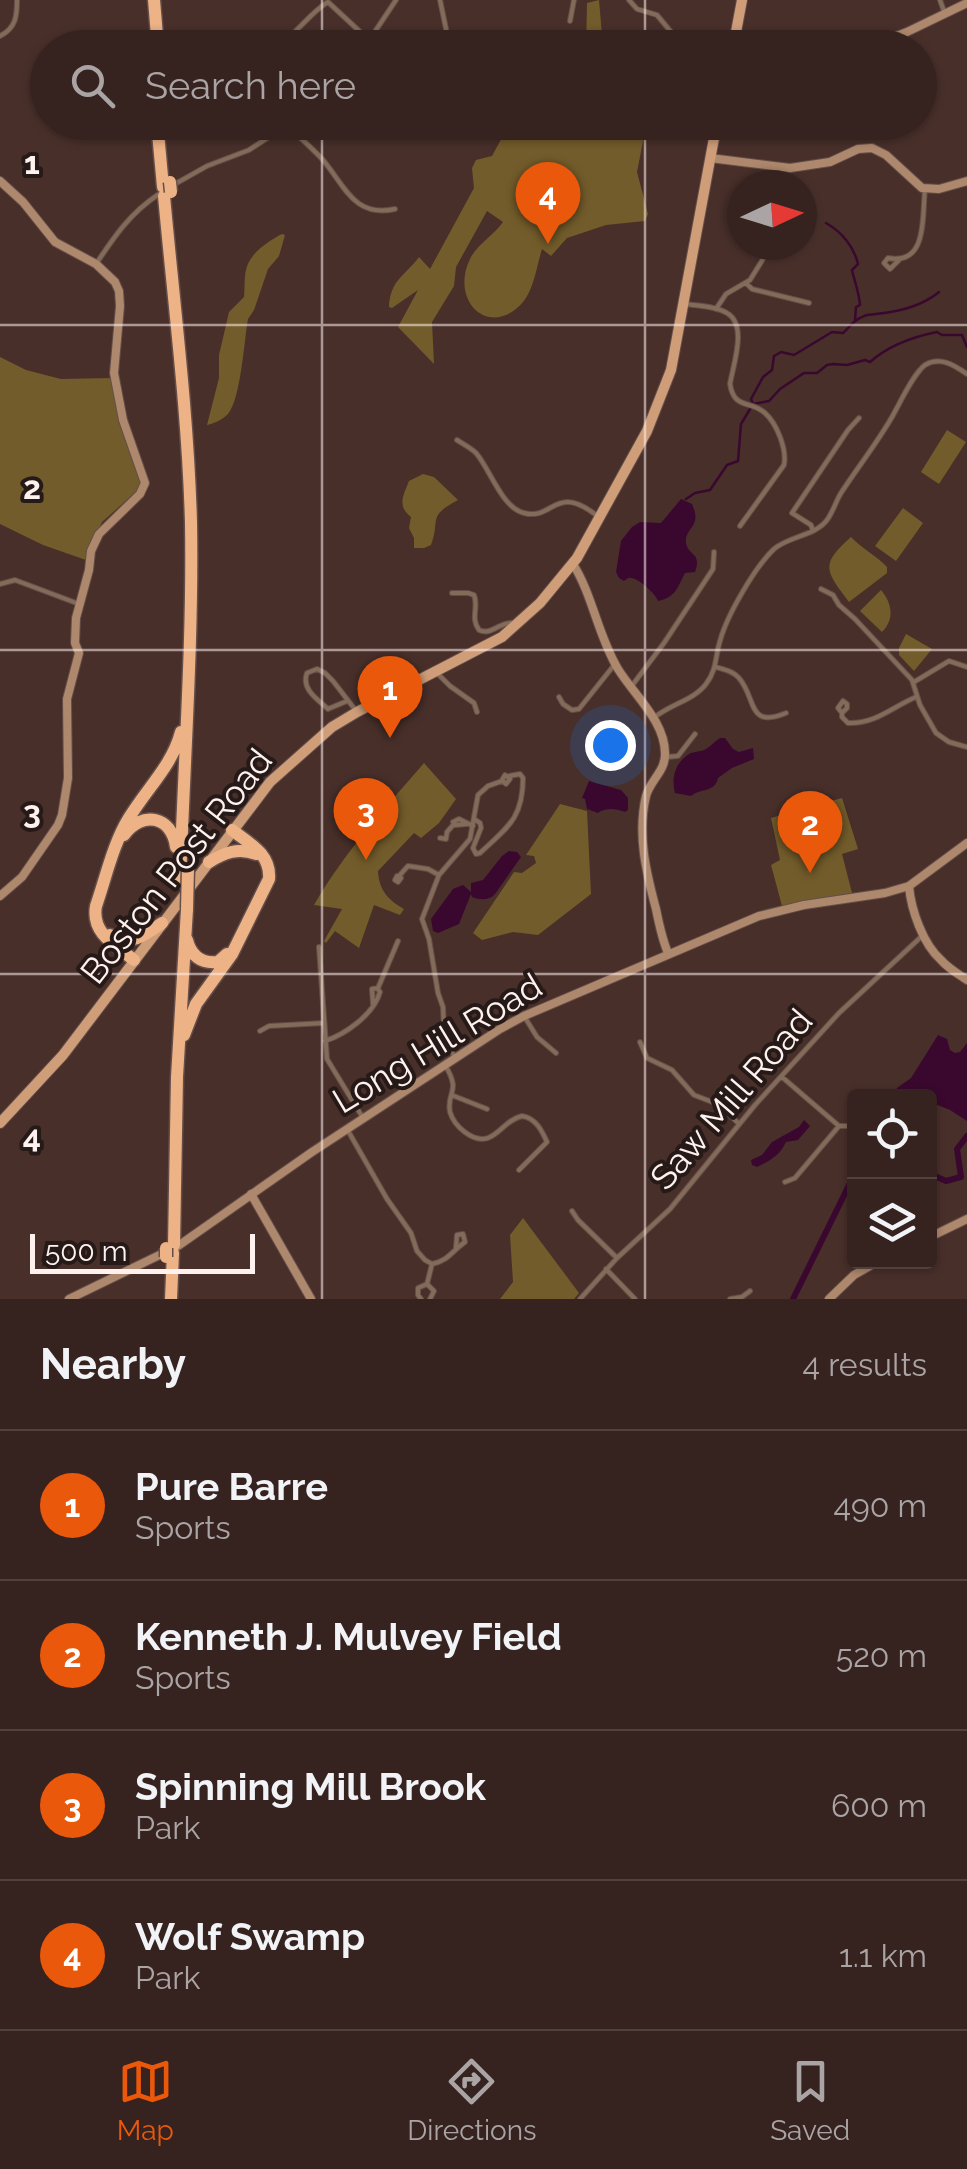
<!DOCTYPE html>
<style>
:root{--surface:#362320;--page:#412f2d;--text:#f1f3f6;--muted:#aaa4a5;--line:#50403e;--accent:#ea580c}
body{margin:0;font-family:Raleway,sans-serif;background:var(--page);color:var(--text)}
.controls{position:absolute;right:30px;bottom:30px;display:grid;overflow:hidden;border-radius:10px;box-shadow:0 2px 8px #0004}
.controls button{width:90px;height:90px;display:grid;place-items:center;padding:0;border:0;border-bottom:2px solid var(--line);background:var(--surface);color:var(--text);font:50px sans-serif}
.compass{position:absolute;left:727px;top:170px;width:90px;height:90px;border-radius:50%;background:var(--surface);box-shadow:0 2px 8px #0004;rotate:86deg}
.scale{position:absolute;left:30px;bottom:25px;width:225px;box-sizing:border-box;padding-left:10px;border:5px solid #fff1ee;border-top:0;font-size:28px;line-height:35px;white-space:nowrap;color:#fff1ee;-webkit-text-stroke:8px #261a18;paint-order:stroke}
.you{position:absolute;left:610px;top:745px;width:35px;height:35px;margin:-25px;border:8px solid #fff;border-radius:50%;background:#1a73e8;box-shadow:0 0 0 15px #1a73e833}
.badge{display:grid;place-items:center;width:65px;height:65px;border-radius:50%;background:var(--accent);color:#fff;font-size:32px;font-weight:700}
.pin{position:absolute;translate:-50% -82px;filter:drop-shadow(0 2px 5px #0008)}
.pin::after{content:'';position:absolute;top:52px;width:35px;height:30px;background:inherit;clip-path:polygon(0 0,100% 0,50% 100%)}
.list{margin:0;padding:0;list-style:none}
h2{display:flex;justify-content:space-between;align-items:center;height:130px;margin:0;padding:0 40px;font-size:42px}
h2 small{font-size:32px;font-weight:400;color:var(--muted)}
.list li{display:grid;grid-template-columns:65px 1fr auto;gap:30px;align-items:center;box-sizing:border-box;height:150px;padding:0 40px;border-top:2px solid var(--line)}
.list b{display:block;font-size:38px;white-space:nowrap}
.list p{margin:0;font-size:32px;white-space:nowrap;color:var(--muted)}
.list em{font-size:32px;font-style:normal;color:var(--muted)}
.icon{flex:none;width:55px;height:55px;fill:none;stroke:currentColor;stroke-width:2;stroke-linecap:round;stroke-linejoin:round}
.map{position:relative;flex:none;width:967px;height:1299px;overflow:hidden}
.search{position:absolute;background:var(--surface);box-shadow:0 2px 8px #0004;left:30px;right:30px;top:30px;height:110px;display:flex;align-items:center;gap:25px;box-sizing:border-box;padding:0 35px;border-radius:55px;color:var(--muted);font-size:38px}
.sheet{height:730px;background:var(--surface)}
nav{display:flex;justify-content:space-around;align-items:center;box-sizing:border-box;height:140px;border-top:2px solid var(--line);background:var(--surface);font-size:28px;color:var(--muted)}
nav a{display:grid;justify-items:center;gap:5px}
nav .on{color:var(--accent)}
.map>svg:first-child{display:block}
</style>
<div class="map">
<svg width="967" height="1299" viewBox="0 0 967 1299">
<rect width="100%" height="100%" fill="#482f2a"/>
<path fill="#735c2b" d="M599,0L603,47L618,43L620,47H586L587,3Z
M510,123H652L644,136L637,172L648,214L645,221L606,225L567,238L551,256L542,249C537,265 534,289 523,302C490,340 448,301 471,257C479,243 494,235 503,222L487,211L456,267L454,286L432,322L434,364L398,327L418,290L392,308L389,307C390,280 405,276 419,257L430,269L474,188L472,168L476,160L492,156Z
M282,234L285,235L279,256L268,269L254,310L248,319C244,341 241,398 228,414C222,420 215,423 207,425L219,378V355L229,312L244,297C245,288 244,278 246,270C249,254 268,241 282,234Z
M0,357L26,370L61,379L112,378L119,415L141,480L138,490L102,522L86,560L43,545L0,524Z
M947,430L966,442L939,484L921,472Z
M423,474L434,477L458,500C426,517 441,519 431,545L424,548H414V538L409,528L411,517C397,506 403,496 409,481Z
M903,508L923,523L896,561L875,546Z
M851,537C862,549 876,555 887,567V573L849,602C826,571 819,565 851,537Z
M881,590C892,603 895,619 882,632L860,611Z
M906,634L932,649L914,671L899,655V648Z
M424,763L456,799L439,823L421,838L414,833L378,871C379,890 388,900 404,909L400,915L374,905L359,948L335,931L326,943L324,941L342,909L314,905C343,854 385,808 424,763Z
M842,798L858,849L842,854L852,893L782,906L771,865L780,860L771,818Z
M560,804L587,811L591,894L538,935L513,932L482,940L473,933L514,872L522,873L536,863L534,856L526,855Z
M523,1218L579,1293L574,1299H500L513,1282L510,1235Z"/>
<path fill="#3a082f" d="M681,499L692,504C703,528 684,527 686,543C689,557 702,552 695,572L685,573C678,587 675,598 658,601C656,594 636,576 629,578C627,578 626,580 624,581L619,578L616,572L621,541L632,527L640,522L661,523Z
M720,738H725L733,749L739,752L753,748L754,759L732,768L718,778C715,793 700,788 691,796L675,793C671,778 675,763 689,754C694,751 701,752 706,749C711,746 715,741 720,738Z
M589,781L621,790L628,798V810L625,812C615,809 607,807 598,813L587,809L585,799L582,798Z
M509,851L517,852L521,857L495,894C489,901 480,900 472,897L471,894L459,924L438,933L433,931L431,919L453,889L463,885L471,892V883L483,880L502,856Z
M938,1035L947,1039L950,1050L955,1053L960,1052L967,1043V1121L950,1110L930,1102V1096L894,1094L897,1088L911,1078Z
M804,1120L810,1126L798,1140L786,1142C780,1155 770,1161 757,1167L752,1165L751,1160L762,1155L772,1142L799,1127Z"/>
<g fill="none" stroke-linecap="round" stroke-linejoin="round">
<path stroke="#3a082f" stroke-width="2.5" d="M826,223C842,232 854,247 858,264L852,270C855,283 859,292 860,305L856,307L855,320
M753,404L751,399L763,377L772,370L774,356L781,352L794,355L832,332L843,333C849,328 853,321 860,318C870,313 865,316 876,314C897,312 921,307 939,292
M686,499L695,493L710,490L727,465L738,461L741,424L753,404L769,401L780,389L804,373H817L827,365L833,364L847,365L865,360L870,362C888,346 912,337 937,332L942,335H962L967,347"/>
<path stroke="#3a082f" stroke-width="6" d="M930,1174L946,1181L961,1177L957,1149L967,1136
M793,1299L854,1175"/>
<defs>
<path id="street" d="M440,0L450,48
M629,0L637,9L657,15L681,44L711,48
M940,0L945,14
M570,21L574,0
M0,36C16,28 17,16 17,0
M274,48C296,36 308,14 328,2L370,41
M364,48L396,0
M464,122L479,136
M289,127C300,138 312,148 323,160C345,186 354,218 395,209
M175,184L207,166L249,150L292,122
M899,260L890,269L884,263L888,258C928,266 922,216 925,189
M96,264C114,237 130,213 159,194
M746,283L752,289L809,303
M686,304C698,306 716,306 727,313C748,325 733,365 730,384C734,410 751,400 765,413C777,424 787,449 784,465L740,526
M716,309L726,294L750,280L763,259
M457,440C463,444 471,448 476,453C490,469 502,508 524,513C553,521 555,483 596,515
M813,531L811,525L792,513L848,430L859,418
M0,584L15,580L79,604
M821,589L833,595L839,605L855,619L912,680L920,705L936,733L949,742L967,747
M452,593H468L474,595C479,607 470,618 479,630C492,636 500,621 513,623
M716,667C725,670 733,671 739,678C757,699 747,729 786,713
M439,675L450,686L474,703L477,712
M914,682L949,661L967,667
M631,687L664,643L713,569L714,552
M559,697L563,704L572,710L579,709L615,664
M347,701L328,709C317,699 301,689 307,673L317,669L325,673L333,681L357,712
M842,713L838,708L843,701L847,704V708L842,713V717L848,723C876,724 892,707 916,697
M655,717C671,704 694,700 706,684C717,670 715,657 720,641C727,615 755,567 774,549C789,536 815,536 827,520C833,512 836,501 841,493C858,467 877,443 892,417C900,403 913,374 925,365C940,356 954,365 967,374
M666,757L678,756L695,734
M505,775L510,779L506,784L502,780Z
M474,819L480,823L481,828L473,848L476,854L480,853C508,827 523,818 523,778L520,774L509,776
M467,824L455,825L453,822L459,819L473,826
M440,838L446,839L447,832L454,824
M397,876L401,878L398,882L395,880Z
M399,876L408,866L428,869L439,875
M319,947L327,1059L363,1118
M373,1004L372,989L378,988L398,941
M524,1016L537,1037L556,1053
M260,1031L269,1026L324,1023
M325,1041C346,1034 374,1014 380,992L378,989
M640,1042L647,1058L672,1070L694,1095L720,1105L739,1124
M455,1059L444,1030L443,1007L438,993L429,939L422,919L439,875L470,839L478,795L488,786L502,781
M445,1065C462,1093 446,1091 450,1112C454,1126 473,1143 488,1138C501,1133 506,1120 522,1116C536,1118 542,1131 547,1142L519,1170
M782,1077L839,1126H854
M454,1096L487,1109
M347,1129L387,1199L411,1233L417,1251L425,1260L432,1264L427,1284L434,1291L430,1299
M785,1182L795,1178L839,1126
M572,1211L578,1220L617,1258
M432,1264C448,1261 452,1251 465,1242L463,1234L457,1235L456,1247
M606,1269L635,1299
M421,1299L418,1295V1288L427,1284
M580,1299L617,1258L670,1209L755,1105L839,1013L922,936
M730,1299L742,1297L750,1291"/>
<path id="secondary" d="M866,48L907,32L967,3
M710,158L790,168L830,162L858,149L872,148L886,155L922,188L939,189L967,181
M0,181L23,202L55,242L96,264L115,282L119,291L120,306L114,373L123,420L145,483L140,494L99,534L91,551L89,570L76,618L75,643L79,653L67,699L68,778L62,815L58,825L22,877L0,896
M573,564C593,596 598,636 618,669C634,695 666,722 665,755C665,771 650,781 646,796C637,834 646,872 656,909C659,924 662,939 668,953
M909,886C911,910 923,944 941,960C948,968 958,974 967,980
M251,1194L311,1299
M930,1237L967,1219
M69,1299L178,1246L312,1152L500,1029L524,1016L759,916L804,905L885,893L909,886L967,843
M829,1299L854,1275L877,1262"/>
<path id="primary" d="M733,48L742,0
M0,1123L63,1055L270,782L332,727L357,712L502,637L540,603L577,558L647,431L671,370L717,122"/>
<path id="highway" d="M154,0L158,48
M157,122L163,187
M164,196C174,305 188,414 191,523C193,642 184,762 180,881
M124,835C142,810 172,816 176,847
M209,862C224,853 238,847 256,854
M110,935C131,946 144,936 162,923
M187,940C191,956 201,964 218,962L227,954
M134,960C115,945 91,933 96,906C106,877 113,844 129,818C147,788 172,766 181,732
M184,1035L196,1004L232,954L269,879C271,854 250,844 232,830
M174,1245L177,1077L187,909
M171,1299L173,1253"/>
</defs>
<use href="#street" stroke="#654e49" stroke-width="6"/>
<use href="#secondary" stroke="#654e49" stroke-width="10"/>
<use href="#primary" stroke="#654e49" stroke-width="12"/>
<use href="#highway" stroke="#654e49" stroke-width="15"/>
<use href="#street" stroke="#836b59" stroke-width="4"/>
<use href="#secondary" stroke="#ae886c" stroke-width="8"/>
<use href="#primary" stroke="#cf9e79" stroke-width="10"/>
<use href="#highway" stroke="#edb286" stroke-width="12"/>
<defs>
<path id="highway-bridge" d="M170,182L171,192
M187,909L188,868
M166,1257V1248"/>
</defs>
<use href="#highway-bridge" stroke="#654e49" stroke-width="15" stroke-linecap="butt"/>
<use href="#highway-bridge" stroke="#edb286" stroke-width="12"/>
</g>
<path fill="none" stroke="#fff1ee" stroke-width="2.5" stroke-opacity="0.55" d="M322,0V48M645,0V48M322,122V1299M645,122V1299M0,325H967M0,650H967M0,974H967"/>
<g text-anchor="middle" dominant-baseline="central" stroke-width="8" stroke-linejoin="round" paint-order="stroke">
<g font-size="35" fill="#fff1ee" stroke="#261a18">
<text transform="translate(176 866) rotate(-52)">Boston Post Road</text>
<text transform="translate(437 1043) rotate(-31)">Long Hill Road</text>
<text transform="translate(731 1099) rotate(-49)">Saw Mill Road</text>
</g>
</g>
<g font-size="32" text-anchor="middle" font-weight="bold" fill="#fff1ee" stroke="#261a18" stroke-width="8" stroke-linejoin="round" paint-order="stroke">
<text x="32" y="174">1</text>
<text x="32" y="499">2</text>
<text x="32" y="823">3</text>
<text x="32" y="1148">4</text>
</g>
</svg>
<div class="controls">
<button><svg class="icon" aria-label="locate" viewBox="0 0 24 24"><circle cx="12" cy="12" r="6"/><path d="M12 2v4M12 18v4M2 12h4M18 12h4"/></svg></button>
<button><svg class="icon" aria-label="layers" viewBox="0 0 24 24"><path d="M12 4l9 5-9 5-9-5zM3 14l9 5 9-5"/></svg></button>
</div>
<svg class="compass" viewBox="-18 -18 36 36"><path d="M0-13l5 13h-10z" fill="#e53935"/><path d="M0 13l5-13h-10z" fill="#aaa4a5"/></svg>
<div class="scale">500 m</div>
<div class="you"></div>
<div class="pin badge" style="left:390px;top:738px">1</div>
<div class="pin badge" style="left:810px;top:873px">2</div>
<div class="pin badge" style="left:366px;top:860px">3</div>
<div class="pin badge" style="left:548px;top:244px">4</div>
<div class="search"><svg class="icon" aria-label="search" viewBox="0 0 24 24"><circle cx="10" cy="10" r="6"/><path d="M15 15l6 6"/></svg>Search here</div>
</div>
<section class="sheet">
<h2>Nearby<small>4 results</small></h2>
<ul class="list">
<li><span class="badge">1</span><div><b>Pure Barre</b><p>Sports</p></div><em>490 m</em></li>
<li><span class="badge">2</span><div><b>Kenneth J. Mulvey Field</b><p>Sports</p></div><em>520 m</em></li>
<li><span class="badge">3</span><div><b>Spinning Mill Brook</b><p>Park</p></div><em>600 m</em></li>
<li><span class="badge">4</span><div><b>Wolf Swamp</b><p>Park</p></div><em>1.1 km</em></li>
</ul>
</section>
<nav>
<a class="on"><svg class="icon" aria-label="map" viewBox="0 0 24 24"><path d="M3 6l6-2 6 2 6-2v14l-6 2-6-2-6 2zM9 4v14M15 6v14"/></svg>Map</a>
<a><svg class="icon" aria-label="directions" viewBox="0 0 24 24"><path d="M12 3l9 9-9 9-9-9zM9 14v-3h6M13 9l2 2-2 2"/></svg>Directions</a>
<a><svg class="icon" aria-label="saved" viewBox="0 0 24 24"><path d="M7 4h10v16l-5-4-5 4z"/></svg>Saved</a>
</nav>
